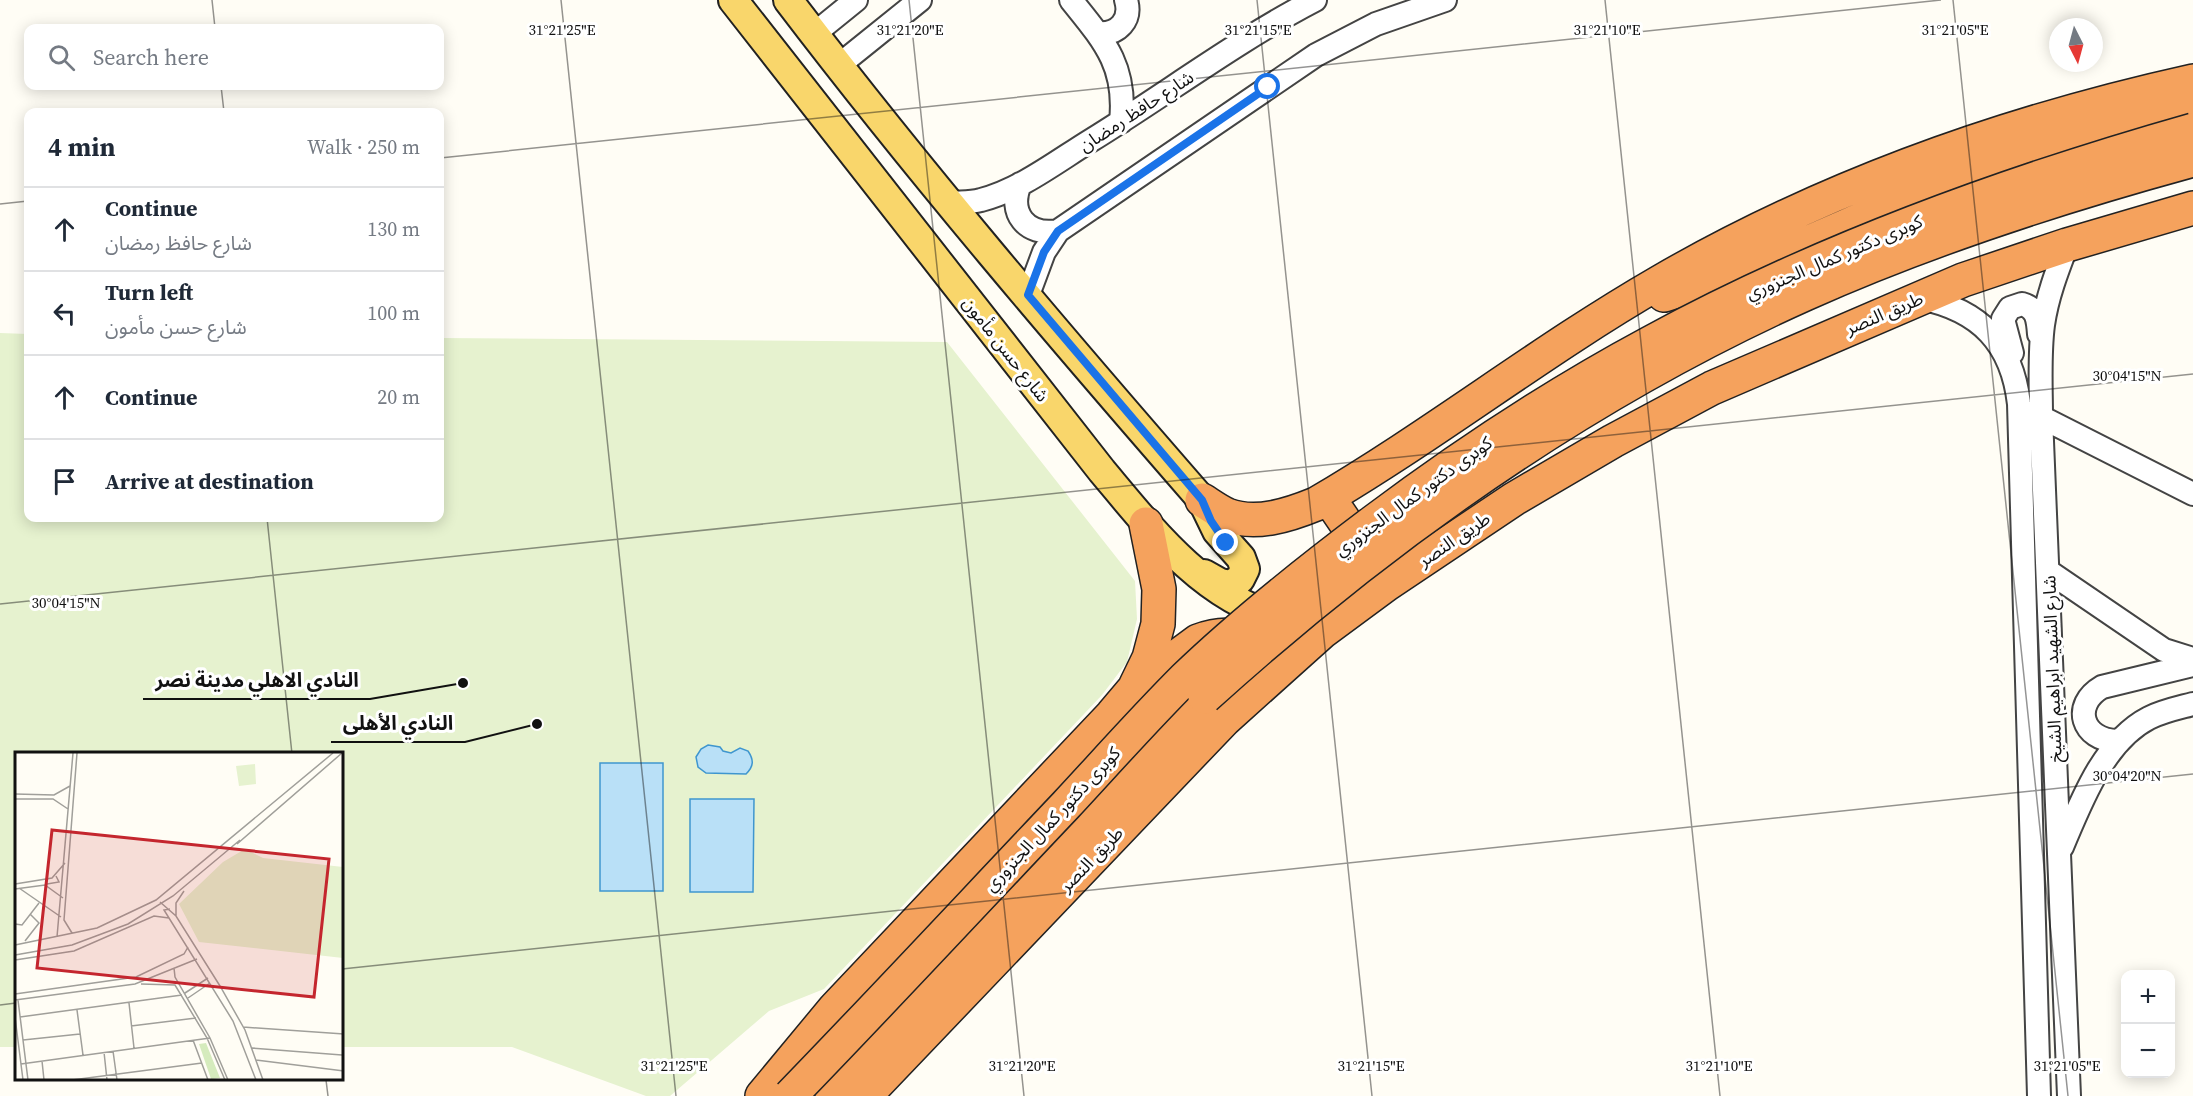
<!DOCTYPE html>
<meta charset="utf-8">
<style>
:root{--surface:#fff;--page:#f2f2f3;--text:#1f2937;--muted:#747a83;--line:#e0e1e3}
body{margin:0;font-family:"Source Serif 4","Noto Sans Arabic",serif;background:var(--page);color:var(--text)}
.controls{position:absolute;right:18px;bottom:18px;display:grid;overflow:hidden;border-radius:12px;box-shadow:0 3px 15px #0003}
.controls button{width:54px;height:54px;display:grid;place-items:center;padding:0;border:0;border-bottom:2px solid var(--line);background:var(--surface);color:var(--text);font:30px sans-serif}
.compass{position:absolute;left:2049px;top:18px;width:54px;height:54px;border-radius:50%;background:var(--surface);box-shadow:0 3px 15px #0003;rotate:174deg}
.stop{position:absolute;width:18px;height:18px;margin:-14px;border:4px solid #1a73e8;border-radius:50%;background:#fff}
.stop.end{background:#1a73e8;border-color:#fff;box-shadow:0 2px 6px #0008}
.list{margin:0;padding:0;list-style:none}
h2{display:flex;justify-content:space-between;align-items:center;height:78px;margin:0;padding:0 24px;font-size:26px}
h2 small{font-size:20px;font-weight:400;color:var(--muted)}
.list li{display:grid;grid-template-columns:39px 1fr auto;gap:18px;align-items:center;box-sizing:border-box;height:84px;padding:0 24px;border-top:2px solid var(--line)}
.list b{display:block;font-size:22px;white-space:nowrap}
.list p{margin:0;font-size:20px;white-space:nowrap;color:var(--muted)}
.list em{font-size:20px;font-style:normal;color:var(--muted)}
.icon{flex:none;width:33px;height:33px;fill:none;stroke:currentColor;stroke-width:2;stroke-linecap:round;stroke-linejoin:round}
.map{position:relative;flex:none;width:2193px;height:1096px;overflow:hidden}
.search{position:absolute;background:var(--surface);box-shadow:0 3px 15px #0003;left:24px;top:24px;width:420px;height:66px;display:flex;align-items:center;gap:15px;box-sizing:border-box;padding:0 21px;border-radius:12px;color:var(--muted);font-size:22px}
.panel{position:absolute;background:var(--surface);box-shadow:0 3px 15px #0003;left:24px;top:108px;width:420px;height:414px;border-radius:12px}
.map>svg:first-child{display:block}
</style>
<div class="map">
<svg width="2193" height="1096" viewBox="0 0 2193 1096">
<rect width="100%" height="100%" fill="#fffdf5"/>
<path fill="#e6f2cf" d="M0,333L28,334V518H440V338L947,342L1135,581L1137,619L1127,662L1102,695L824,989L769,1011L670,1096H646L512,1047H342V754H16V1047H0Z"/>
<path fill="#b9e0f7" stroke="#3f96cf" stroke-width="1.5" d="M708,745L720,747L723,751L731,753L740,748L748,751C754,760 754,766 746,774L706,773L698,767L696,757L701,749Z
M600,763H663V891H600Z
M690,799H754L753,892H690Z"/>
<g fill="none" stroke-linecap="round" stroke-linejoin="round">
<defs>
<path id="minor" d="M1071,0C1104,41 1127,66 1121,122
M1098,33C1118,35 1132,20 1126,0
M814,34L856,0
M838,66L920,0
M1020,184C1008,213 1026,236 1058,231
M949,203C960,202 971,203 981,200C1020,190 1056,162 1090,141C1165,95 1236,41 1315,0
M2067,245C2057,271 2047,297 2043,325C2039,355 2041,387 2041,417L2069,1096
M1028,295L1044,252L1058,231L1316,55L1376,24L1445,0
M1920,298C1980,310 2012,343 2019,404L2039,1096
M2012,353L2003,319L2010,308L2022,304C2037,308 2038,320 2039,334
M2041,417L2193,494
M2048,571L2164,650L2193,659
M2117,741C2082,740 2071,705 2102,687L2193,665
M2062,847C2081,802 2104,741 2149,718C2163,711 2178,708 2193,704"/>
<path id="major" d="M733,0L1102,471C1149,527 1204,599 1278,617
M788,0C919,172 1060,337 1202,500L1217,531L1241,558L1245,569L1240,579L1231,585L1220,583L1204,574"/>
<path id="highway" d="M1664,295L1752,267L1947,182L2012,159L2079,137L2193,109
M1328,497L1371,560
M1202,500C1210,505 1218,511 1227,515C1256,526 1289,515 1316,504C1434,435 1542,350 1660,282C1824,187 2008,122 2193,81
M1137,686L1198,641C1214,635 1231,632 1246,640
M762,1096L835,1008L1112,715L1134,689L1149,658L1158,624L1159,589L1146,524
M832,1096L1205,697
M865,1096L1224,720L1322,632L1387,584L1514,499L1613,441L1712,388L1963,280L2067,245L2193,208"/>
</defs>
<use href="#minor" stroke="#444" stroke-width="26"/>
<use href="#major" stroke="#222" stroke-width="32"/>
<use href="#highway" stroke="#222" stroke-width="36"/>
<use href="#minor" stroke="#fff" stroke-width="22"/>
<use href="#major" stroke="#f9d66b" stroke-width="28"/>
<use href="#highway" stroke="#f5a25d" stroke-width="33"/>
<defs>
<path id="highway-bridge" d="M1205,697C1384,535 1584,393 1805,294C1930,238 2061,196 2193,160
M790,1096C883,1000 974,902 1066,805C1105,763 1144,719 1185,678C1243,622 1308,571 1373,522C1461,456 1553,395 1650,343C1821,250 2006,183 2193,130"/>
</defs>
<use href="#highway-bridge" stroke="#222" stroke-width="36" stroke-linecap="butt"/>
<use href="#highway-bridge" stroke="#f5a25d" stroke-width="33"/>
</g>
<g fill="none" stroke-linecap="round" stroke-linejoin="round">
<path stroke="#1a73e8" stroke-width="8" d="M1226,543L1211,521L1202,500L1028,295L1044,252L1058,231L1268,87"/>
</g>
<path fill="none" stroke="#111" stroke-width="1.5" stroke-opacity="0.45" d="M212,0L215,28M561,0L676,1096M909,0L1024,1096M1257,0L1372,1096M1605,0L1720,1096M1953,0L2068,1096M221,86L224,112M440,158L1941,0M0,204L28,201M267,518L292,754M0,604L2193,374M342,969L2193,774M0,1005L16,1003M326,1080L328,1096"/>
<g text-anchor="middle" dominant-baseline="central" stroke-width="6" stroke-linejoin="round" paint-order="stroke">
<g font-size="18" fill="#111" stroke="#fff">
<text transform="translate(1136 111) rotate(-33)">شارع حافظ رمضان</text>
<text transform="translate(1834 257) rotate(-23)">كوبرى دكتور كمال الجنزوري</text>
<text transform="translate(1884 313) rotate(-23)">طريق النصر</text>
<text transform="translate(1006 349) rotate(52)">شارع حسن مأمون</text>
<text transform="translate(1413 496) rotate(-36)">كوبرى دكتور كمال الجنزوري</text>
<text transform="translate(1454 539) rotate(-34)">طريق النصر</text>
<text transform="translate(2052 669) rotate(-92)">شارع الشهيد ابراهيم الشيخ</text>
<text transform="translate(1052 819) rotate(-47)">كوبرى دكتور كمال الجنزوري</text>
<text transform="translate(1091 859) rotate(-46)">طريق النصر</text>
</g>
</g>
<g transform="translate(15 752)">
<rect width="328" height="328" fill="#fffdf5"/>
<path d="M191,291L205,326L196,327L184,292Z" fill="#d5ebbd"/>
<path d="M240,12L241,32L224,34L221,14ZM230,97L248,106L328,115V206L184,190L164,152L208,110Z" fill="#e6f2cf"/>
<path fill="none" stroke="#a09f9a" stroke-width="1.5" d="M0,42L39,43L55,34M0,47H38L53,57M222,92L327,1M0,132L37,126L50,111M32,132L44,130L41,124M4,136L46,165M0,137L30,133L48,146M145,150L161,164L205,234L230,278L248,328M155,157L149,158L218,269L241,328M161,164V151L169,139M0,172L7,173L24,151M57,181L49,168L62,1M42,185L58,1M10,189L24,171L15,162M0,193L82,176L141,148L318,1M0,203L57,193L113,172L158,144L225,88M0,208L59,199L139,164L154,166M159,216L160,225L195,286L213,328M126,232L160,233L192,286L210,328M170,241L193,226M0,242L121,225L169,202L173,195M173,246L195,231M0,248L120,232L182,207M3,248L13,328M114,251L119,296M62,258L68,303M0,265L8,328M5,265L167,243M116,274L181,266M228,275L329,282M8,288L65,282M178,288L193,328M237,296L327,303M98,299L102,328M89,300L92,328M241,308L329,319M27,309L29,328M6,312L195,286M57,328L187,311"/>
<path fill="#c4262e" fill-opacity="0.15" stroke="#c4262e" stroke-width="3" d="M37,78L314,107L299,245L22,216Z"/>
<rect width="328" height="328" fill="none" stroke="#111" stroke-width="3"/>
</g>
<g font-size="15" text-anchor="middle" fill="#111" stroke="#fff" stroke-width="6" stroke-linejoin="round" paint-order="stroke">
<text x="562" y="35">31°21'25"E</text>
<text x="910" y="35">31°21'20"E</text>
<text x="1258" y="35">31°21'15"E</text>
<text x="1607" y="35">31°21'10"E</text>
<text x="1955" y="35">31°21'05"E</text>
<text x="2127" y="381">30°04'15"N</text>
<text x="66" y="608">30°04'15"N</text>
<text x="2127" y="781">30°04'20"N</text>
<text x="674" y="1071">31°21'25"E</text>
<text x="1022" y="1071">31°21'20"E</text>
<text x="1371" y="1071">31°21'15"E</text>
<text x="1719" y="1071">31°21'10"E</text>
<text x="2067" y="1071">31°21'05"E</text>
</g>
<path fill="none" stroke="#111" stroke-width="2" d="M463 683L370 699H143M537 724L465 742H331"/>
<g fill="#111" stroke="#fff" stroke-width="2">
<circle cx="463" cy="683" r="6"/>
<circle cx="537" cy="724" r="6"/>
</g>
<g font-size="20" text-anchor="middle" font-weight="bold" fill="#111" stroke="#fff" stroke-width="6" stroke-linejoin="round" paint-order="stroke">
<text x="257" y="687">النادي الاهلي مدينة نصر</text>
<text x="398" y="730">النادي الأهلى</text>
</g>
</svg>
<div class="controls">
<button>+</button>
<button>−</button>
</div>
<svg class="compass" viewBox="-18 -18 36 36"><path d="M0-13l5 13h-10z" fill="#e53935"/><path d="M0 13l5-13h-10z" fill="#747a83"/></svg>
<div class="stop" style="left:1268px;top:87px"></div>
<div class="stop end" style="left:1226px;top:543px"></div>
<div class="search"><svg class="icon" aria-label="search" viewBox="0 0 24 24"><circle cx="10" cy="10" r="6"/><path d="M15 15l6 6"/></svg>Search here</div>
<section class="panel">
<h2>4 min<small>Walk · 250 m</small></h2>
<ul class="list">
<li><svg class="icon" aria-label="ahead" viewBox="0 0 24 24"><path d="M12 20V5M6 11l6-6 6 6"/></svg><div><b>Continue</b><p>شارع حافظ رمضان</p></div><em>130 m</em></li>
<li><svg class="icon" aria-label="left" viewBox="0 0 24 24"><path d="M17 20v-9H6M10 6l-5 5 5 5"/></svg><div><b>Turn left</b><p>شارع حسن مأمون</p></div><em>100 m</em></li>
<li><svg class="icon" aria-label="ahead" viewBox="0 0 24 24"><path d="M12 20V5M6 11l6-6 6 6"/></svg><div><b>Continue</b></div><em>20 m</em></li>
<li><svg class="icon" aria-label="arrive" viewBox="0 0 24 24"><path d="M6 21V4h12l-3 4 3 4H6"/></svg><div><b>Arrive at destination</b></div></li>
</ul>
</section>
</div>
